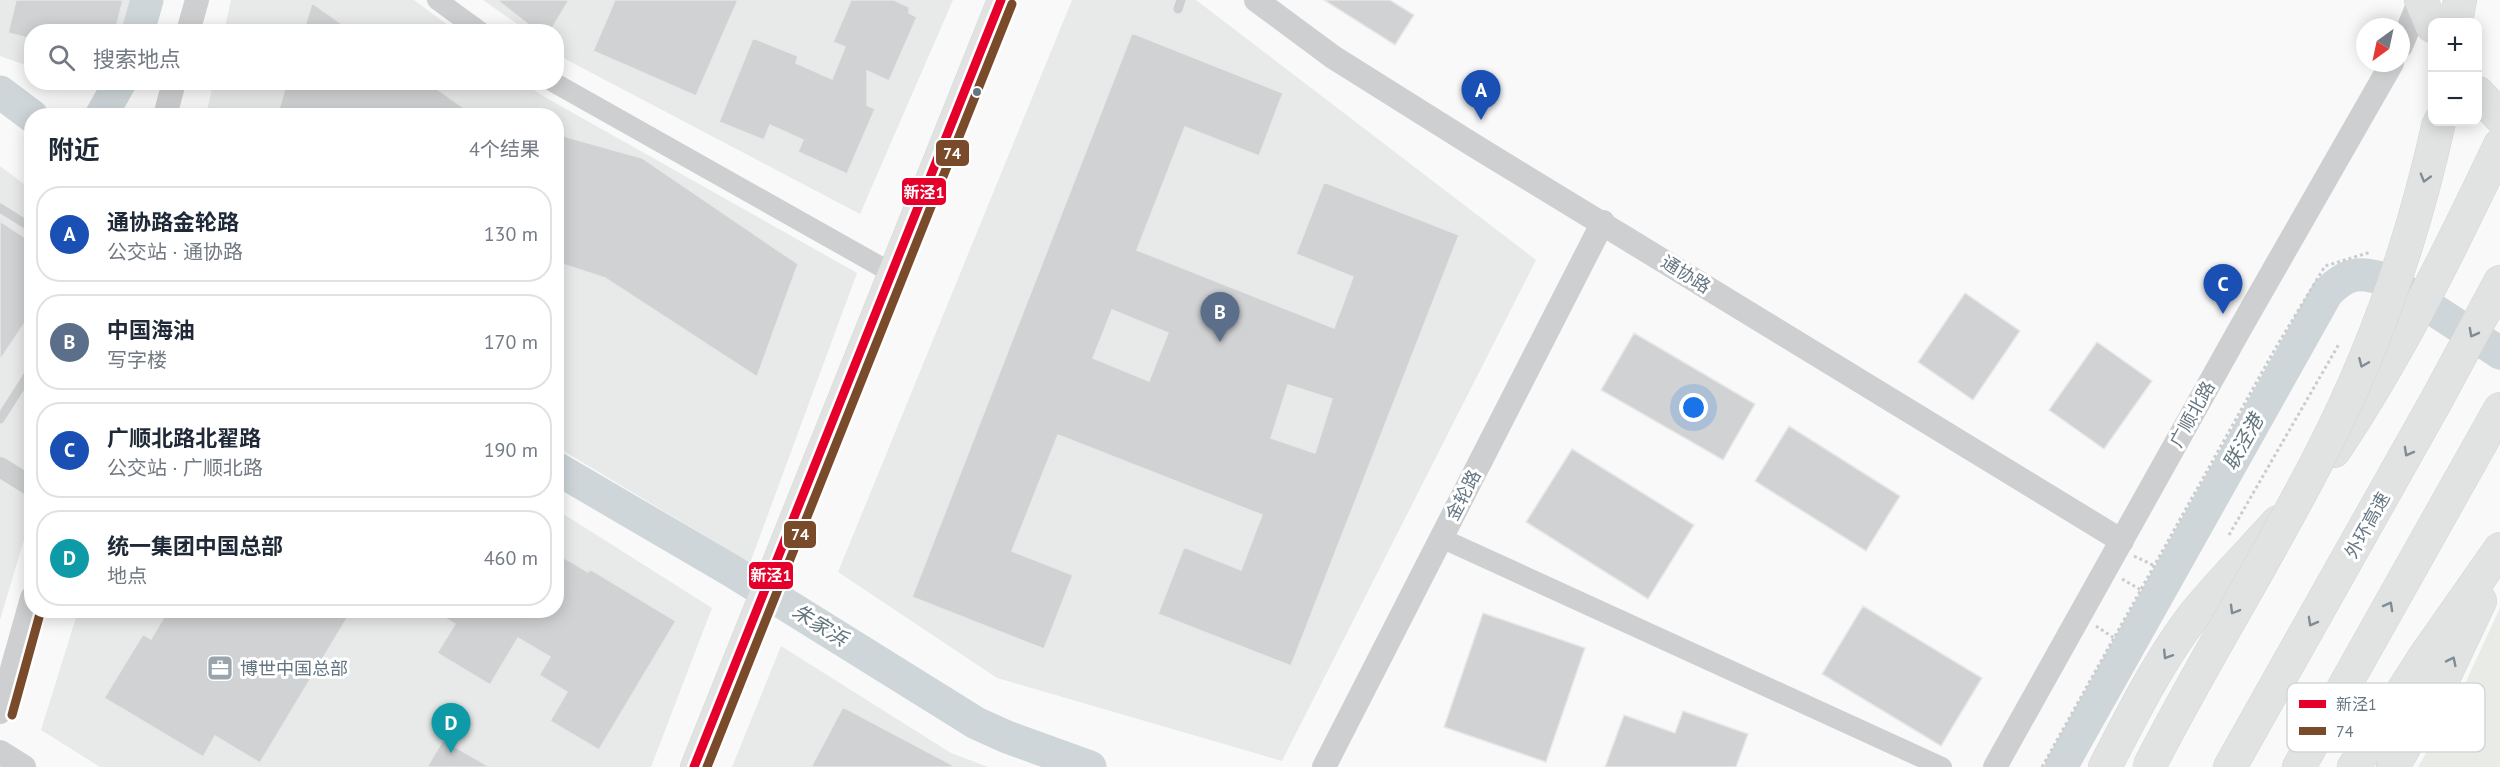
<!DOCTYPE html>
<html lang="zh">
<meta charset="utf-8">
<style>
:root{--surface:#fff;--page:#f6f6f7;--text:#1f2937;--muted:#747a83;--line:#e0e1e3;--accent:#0b8043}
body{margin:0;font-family:"PT Sans","Noto Sans SC",sans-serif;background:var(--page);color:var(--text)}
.controls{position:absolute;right:18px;top:18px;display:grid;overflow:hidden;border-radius:12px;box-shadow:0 3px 15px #0003}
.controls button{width:54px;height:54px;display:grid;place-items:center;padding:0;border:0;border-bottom:2px solid var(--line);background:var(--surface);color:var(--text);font:30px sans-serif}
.compass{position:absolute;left:2356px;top:18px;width:54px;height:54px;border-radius:50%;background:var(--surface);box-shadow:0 3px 15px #0003;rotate:213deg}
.you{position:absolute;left:1694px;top:408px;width:21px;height:21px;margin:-15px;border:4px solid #fff;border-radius:50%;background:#1a73e8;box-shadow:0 0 0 9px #1a73e833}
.badge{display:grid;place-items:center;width:39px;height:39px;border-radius:50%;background:var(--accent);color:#fff;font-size:20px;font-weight:700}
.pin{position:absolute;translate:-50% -50px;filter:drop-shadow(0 2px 3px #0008)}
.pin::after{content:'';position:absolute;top:32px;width:21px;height:18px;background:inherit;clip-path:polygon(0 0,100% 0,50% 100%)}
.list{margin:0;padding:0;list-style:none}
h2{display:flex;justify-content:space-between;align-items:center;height:78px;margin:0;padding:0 24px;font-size:26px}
h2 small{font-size:20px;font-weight:400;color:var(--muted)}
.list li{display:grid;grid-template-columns:39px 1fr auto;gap:18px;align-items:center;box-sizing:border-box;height:96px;margin:0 12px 12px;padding:0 12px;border:2px solid var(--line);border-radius:24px}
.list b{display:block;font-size:22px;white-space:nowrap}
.list p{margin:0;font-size:20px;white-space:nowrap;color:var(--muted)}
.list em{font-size:20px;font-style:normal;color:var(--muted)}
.icon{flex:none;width:33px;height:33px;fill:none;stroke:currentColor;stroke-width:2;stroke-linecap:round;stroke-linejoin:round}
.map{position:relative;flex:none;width:2500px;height:767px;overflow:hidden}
.search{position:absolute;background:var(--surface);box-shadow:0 3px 15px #0003;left:24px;top:24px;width:540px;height:66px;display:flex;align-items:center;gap:15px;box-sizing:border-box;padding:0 21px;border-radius:24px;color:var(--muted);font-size:22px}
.panel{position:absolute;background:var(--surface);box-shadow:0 3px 15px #0003;left:24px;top:108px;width:540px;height:510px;border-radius:24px}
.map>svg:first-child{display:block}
</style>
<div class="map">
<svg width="2500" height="767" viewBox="0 0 2500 767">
<rect width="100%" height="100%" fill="#f9f9f9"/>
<path fill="#e8e9e9" d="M0,0H139L129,31L32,32L31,67L0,56Z
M231,0H414L456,31L224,32Z
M483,0H953L860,214L569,61L557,53L556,32L527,31Z
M1072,0H1196L1536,260L1282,761L997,678L838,572Z
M213,83H524L543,96L857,273L750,563L557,447L556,116H206Z
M0,166L32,190L31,516L0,620Z
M557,510L712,608L651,767H100L41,730L78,611L556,610Z
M781,646L951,753L988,767H732Z"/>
<path fill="#e8ebe6" d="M2500,608V767H2418L2463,688Z"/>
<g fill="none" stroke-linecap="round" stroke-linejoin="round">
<path stroke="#ced6d9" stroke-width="33" d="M138,32L147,0
M0,92L32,116
M101,116L120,82
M556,468L732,571L976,723L1007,737L1090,767
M2061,767L2327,293C2348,271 2360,272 2388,280L2500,353"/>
</g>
<path fill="#d0d2d3" stroke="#e8e8e8" stroke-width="1.5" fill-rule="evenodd" d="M16,0H123L115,32H32V39L8,33Z
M497,0H569L550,32H538Z
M615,0H738L696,96L593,51Z
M851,0H894L909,7V13L917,17L889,81L867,71V105L875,109L847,174L798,152L803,140L770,125L764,140L719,122L753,38L798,56L796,63L832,79L845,47L833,42Z
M1324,0H1390L1414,15L1395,45Z
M312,3L353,32H303Z
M1132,33L1283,93L1259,156L1185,127L1137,250L1334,328L1353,277L1296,254L1324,182L1459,235L1291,666L1158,614L1184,547L1241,570L1262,515L1058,435L1012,551L1073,575L1044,649L912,597ZM1112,310L1168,333L1149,381L1093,358ZM1288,385L1332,399L1315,453L1271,438Z
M287,82H427L475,116H277Z
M556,134L642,158L798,264L757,377L605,278L556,262Z
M0,221L32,242V312L0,360Z
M1965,293L2020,331L1973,400L1918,362Z
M1634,333L1755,404L1723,460L1601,390Z
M2097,342L2152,381L2104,449L2049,410Z
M1789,426L1900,496L1866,551L1755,481Z
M1572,449L1694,525L1648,599L1526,522Z
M556,553L588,572L590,569L676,621L599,750L550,721L567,692L539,675L550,657L518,638L490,685L437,653L455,624L432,610H556Z
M1863,606L1982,678L1941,746L1822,674Z
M168,610H352L260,763L215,736L203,757L104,698L143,634L151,639Z
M1483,613L1585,648L1546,762L1444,727Z
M843,707L956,767H811Z
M1683,711L1748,734L1736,767H1605L1624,715L1675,733Z
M443,740L490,767H427Z"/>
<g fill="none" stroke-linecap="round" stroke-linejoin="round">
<defs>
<path id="secondary" d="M694,767L1001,0"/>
<path id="motorway" d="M2421,0L2432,26
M2456,22L2460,0
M2478,93L2500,117
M2334,451C2399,354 2450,250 2500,145
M2105,767C2132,715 2158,662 2194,615C2220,583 2250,553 2278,522
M2230,767L2436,401L2500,282
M2299,767L2500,409
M2354,767L2425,656L2500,549
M2393,767L2445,675L2480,601"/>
</defs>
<use href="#secondary" stroke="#d5d6d7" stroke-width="28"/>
<use href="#motorway" stroke="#d5d6d6" stroke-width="34"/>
<path stroke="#cbcccd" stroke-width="3" stroke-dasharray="3 3" stroke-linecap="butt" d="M2229,535L2339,344
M2134,556L2155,566
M2122,579L2141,590
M2096,626L2114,638
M2042,767L2275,349L2325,266L2371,252"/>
<path stroke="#cecfd0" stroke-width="9" d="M1178,9L1181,0
M0,208L32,228
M0,419L32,369"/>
<path stroke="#cecfd0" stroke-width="20" d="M437,0L481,32
M553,82L892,273
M0,467L32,487
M1441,538L1942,767"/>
<path stroke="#cecfd0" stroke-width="24" d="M1256,0L1333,57L1470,143L2122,541
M188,32L197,0
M2401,46L2420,0
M165,116L174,82
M0,712L32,598
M0,752L24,767
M1324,767L1603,222
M1995,767L2241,327L2392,63"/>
<use href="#secondary" stroke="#e1e2e2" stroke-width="27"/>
<use href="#motorway" stroke="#e1e2e2" stroke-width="33"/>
<defs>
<path id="motorway-bridge" d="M2149,767C2203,661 2267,560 2321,454C2375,349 2414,236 2439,122"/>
</defs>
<use href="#motorway-bridge" stroke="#d5d6d6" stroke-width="34" stroke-linecap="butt"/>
<use href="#motorway-bridge" stroke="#e1e2e2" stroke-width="33"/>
<defs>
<path id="bus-1" d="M694,767L1001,0"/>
<path id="bus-2" d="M12,715L41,610
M707,767L1012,4"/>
</defs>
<use href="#bus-1" stroke="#fff" stroke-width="14"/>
<use href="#bus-2" stroke="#fff" stroke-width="14"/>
<use href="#bus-1" stroke="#e4002b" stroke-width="9"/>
<use href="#bus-2" stroke="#7a4b2a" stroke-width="9"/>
</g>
<defs><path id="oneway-chevron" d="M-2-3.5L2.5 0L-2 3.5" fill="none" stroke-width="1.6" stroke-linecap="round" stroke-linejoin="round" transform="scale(1.5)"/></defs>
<g stroke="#7e8c96">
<use href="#oneway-chevron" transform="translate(2425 178) rotate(106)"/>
<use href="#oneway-chevron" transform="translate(2473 333) rotate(118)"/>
<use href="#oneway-chevron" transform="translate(2363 363) rotate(113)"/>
<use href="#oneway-chevron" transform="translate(2408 452) rotate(119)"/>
<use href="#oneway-chevron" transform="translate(2389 606) rotate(-61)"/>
<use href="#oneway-chevron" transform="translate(2234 610) rotate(120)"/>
<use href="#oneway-chevron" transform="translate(2312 622) rotate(119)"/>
<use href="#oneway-chevron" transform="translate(2167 655) rotate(122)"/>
<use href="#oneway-chevron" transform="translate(2452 661) rotate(-64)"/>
</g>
<defs>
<symbol id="office-square" viewBox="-11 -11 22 22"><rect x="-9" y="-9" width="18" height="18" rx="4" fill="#99a4ac" stroke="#fff"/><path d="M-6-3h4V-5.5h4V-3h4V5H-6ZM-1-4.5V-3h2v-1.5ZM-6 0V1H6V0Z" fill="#fff"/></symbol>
</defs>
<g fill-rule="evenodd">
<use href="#office-square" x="205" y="653" width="30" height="30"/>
</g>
<circle fill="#657683" stroke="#fff" stroke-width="2" cx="977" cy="92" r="5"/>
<g text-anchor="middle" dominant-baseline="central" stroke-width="6" stroke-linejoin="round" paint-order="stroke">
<g font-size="18" fill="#657683" stroke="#fff">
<text transform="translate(1686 274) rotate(32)">通协路</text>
<text transform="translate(2192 414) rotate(-61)">广顺北路</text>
<text transform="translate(1463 495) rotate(-63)">金轮路</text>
<text transform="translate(2367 525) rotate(-61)">外环高速</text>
</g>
<g font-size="18" fill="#657683" stroke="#fff" text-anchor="start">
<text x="240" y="668">博世中国总部</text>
</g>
<g font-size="20" font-style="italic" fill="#60757c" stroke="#fff">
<text transform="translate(2243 442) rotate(-61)">联泾港</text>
<text transform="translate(820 625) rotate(32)">朱家浜</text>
</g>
</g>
<rect x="2287" y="683" width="198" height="69" rx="9" fill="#fff" stroke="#d1d6da" stroke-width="1.5"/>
<rect x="2299" y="700" width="27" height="8" fill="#e4002b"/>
<rect x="2299" y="727" width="27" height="8" fill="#7a4b2a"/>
<g font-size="16" fill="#657683">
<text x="2336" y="710">新泾1</text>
<text x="2336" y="737">74</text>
</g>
<g stroke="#fff" stroke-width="2">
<rect x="935" y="139" width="35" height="28" rx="6" fill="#7a4b2a"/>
<rect x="901" y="177" width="46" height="29" rx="6" fill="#e4002b"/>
<rect x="783" y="520" width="34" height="29" rx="6" fill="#7a4b2a"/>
<rect x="748" y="561" width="46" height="29" rx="6" fill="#e4002b"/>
</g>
<g font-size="16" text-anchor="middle" font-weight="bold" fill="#fff">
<text x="952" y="159">74</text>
<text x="924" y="198">新泾1</text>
<text x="800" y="540">74</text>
<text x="771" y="581">新泾1</text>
</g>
</svg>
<div class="controls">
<button>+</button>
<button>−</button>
</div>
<svg class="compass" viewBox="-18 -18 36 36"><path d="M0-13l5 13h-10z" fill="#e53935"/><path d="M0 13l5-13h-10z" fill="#747a83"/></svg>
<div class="you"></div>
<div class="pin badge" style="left:1481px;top:120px;background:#1a4fb4">A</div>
<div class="pin badge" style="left:1220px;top:342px;background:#5c6f8a">B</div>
<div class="pin badge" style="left:2223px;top:314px;background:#1a4fb4">C</div>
<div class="pin badge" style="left:451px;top:753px;background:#0f9aa8">D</div>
<div class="search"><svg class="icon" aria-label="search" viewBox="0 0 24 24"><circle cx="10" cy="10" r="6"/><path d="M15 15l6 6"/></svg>搜索地点</div>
<section class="panel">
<h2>附近<small>4个结果</small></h2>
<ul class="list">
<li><span class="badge" style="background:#1a4fb4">A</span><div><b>通协路金轮路</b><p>公交站 · 通协路</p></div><em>130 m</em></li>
<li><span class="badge" style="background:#5c6f8a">B</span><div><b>中国海油</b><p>写字楼</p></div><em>170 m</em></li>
<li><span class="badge" style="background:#1a4fb4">C</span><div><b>广顺北路北翟路</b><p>公交站 · 广顺北路</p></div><em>190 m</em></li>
<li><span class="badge" style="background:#0f9aa8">D</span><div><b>统一集团中国总部</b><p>地点</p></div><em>460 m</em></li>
</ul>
</section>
</div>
